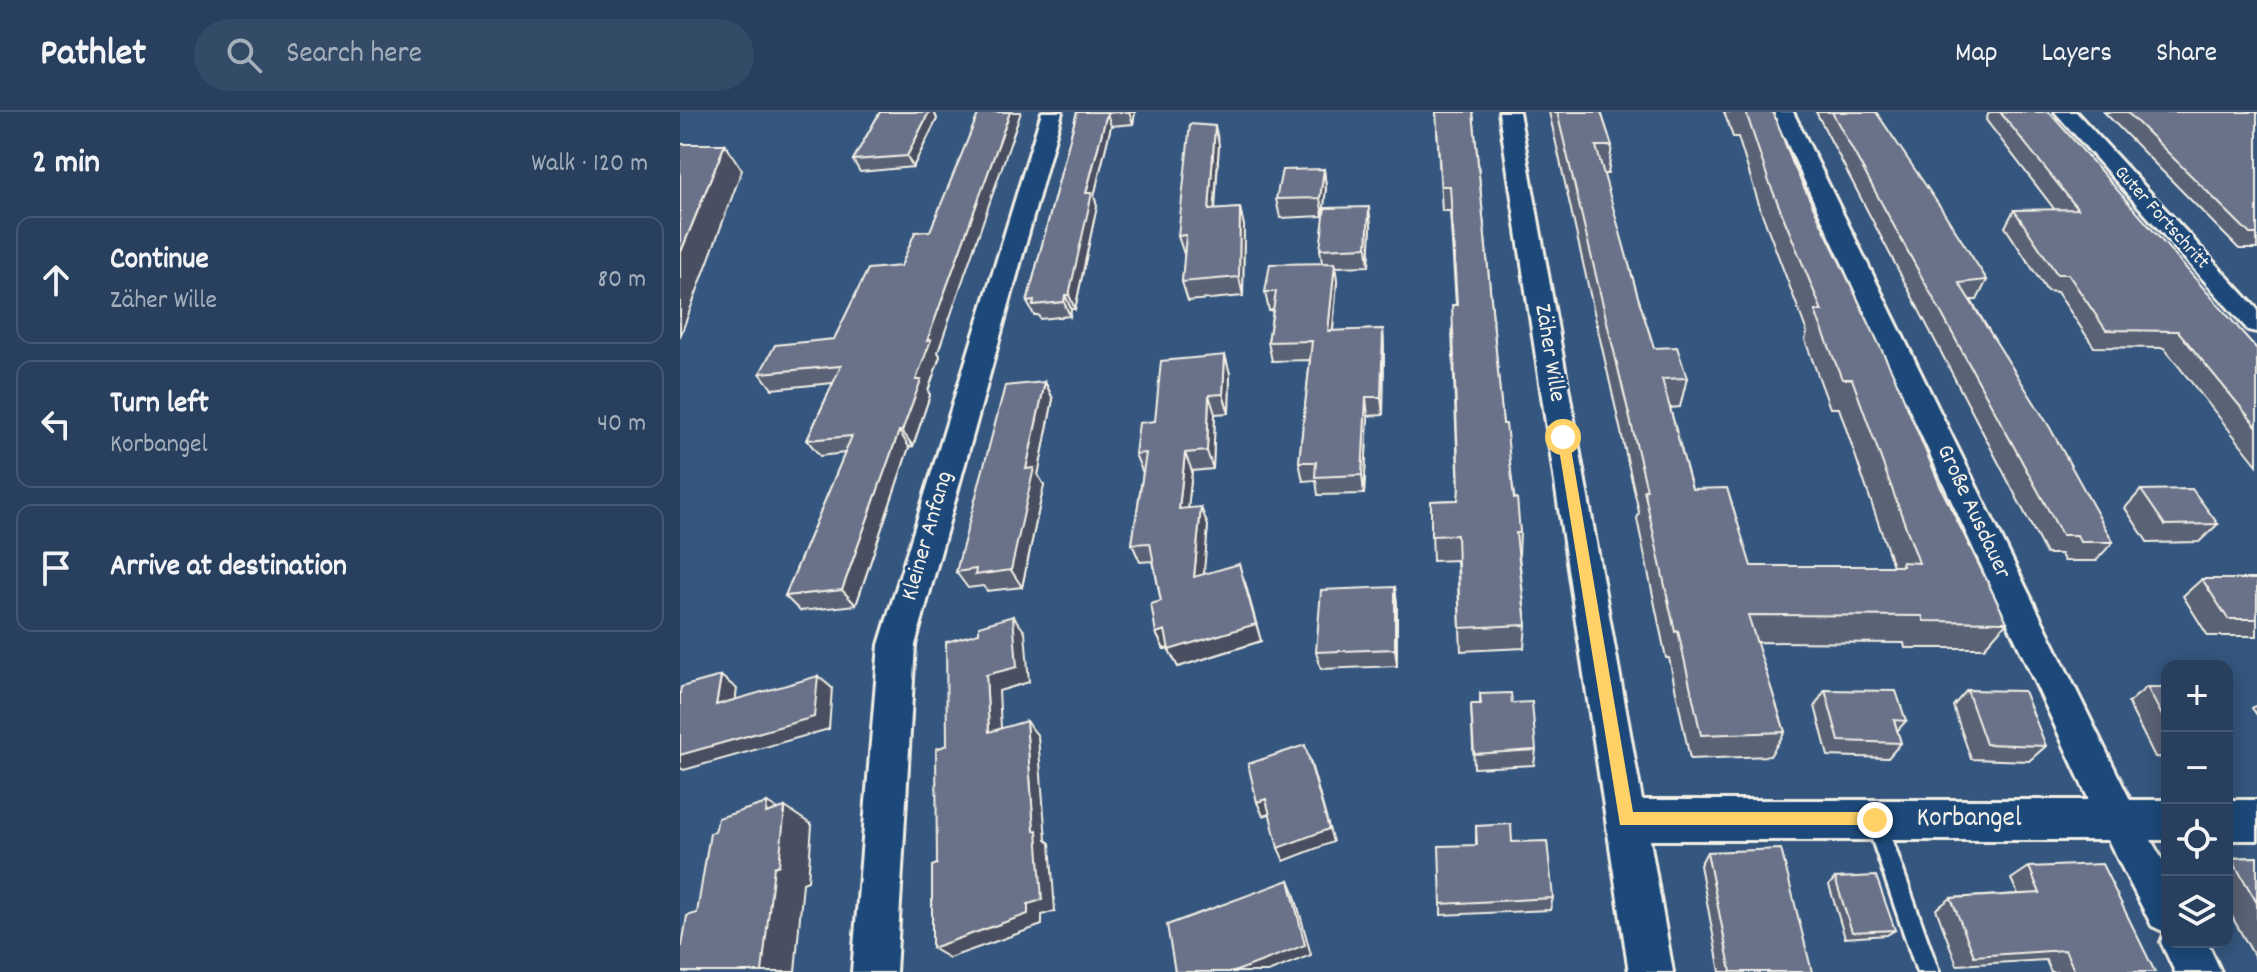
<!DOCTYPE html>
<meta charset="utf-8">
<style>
:root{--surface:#28405e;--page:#344b67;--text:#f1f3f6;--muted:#a5afbc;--line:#445973}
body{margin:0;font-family:Dekko,sans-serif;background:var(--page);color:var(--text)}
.controls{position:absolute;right:24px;bottom:24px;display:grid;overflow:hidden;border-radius:16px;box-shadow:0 4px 20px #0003}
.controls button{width:72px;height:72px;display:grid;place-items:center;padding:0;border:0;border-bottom:2px solid var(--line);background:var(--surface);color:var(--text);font:40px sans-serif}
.stop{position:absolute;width:24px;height:24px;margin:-18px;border:6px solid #ffd166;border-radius:50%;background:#fff}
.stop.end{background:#ffd166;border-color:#fff;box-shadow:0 2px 8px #0008}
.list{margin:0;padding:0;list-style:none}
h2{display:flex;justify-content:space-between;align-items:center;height:104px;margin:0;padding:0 32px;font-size:34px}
h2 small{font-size:26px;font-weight:400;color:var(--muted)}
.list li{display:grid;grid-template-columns:52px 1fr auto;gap:24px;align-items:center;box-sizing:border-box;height:128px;margin:0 16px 16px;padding:0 16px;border:2px solid var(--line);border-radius:16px}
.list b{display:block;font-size:30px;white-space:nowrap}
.list p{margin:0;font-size:26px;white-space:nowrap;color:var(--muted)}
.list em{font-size:26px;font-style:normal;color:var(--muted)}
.icon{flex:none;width:44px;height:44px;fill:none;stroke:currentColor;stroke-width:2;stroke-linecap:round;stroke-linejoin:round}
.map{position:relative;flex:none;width:1577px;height:860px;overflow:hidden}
header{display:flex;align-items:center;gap:48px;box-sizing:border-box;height:112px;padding:0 40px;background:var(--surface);border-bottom:2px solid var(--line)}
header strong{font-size:38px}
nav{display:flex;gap:44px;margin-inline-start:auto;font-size:28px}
.search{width:560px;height:72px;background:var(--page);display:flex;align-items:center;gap:20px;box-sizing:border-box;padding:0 28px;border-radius:44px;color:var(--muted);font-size:30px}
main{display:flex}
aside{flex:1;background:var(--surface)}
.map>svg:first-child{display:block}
</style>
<header>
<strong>Pathlet</strong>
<div class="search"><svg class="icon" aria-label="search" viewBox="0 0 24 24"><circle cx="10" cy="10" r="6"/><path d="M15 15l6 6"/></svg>Search here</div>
<nav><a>Map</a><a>Layers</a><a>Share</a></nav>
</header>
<main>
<aside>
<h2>2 min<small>Walk · 120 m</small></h2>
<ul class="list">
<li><svg class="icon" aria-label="ahead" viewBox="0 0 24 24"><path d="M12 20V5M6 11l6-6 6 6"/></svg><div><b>Continue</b><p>Zäher Wille</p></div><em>80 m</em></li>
<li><svg class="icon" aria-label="left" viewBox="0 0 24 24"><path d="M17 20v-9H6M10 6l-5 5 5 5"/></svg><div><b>Turn left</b><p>Korbangel</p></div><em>40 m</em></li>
<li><svg class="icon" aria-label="arrive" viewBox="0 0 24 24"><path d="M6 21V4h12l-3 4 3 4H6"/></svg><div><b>Arrive at destination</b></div></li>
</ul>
</aside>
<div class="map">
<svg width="1577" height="860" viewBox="0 0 1577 860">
<rect width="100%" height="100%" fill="#35567e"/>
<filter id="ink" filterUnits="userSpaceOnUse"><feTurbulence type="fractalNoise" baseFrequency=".0125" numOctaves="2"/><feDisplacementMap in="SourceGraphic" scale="16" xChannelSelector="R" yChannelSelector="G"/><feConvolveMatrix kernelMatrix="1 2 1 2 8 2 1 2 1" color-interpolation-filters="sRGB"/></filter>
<g filter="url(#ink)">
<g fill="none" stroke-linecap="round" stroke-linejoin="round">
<defs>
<path id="lane" d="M1196,700L1203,703L1206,710L1259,860H1237L1186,710L1189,703Z"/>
<path id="street" d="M362,0H382L235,533L216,860H172L199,533Z
M819,0H839L962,688H1409L1093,0H1113L1450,688H1487V728H1471L1487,756V830H1527L1541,860H1495L1481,830L1485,820L1472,814L1428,728H970L993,860H949Z
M1375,0H1396L1577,197V220L1568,218Z
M1547,688H1577V728H1547Z"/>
</defs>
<use href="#lane" stroke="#f4f1e8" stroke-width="6"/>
<use href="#street" stroke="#f4f1e8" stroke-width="6"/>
<use href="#lane" fill="#1f4a7a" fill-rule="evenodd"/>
<use href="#street" fill="#1f4a7a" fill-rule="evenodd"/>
</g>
<path fill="#5a6276" stroke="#f4f1e8" stroke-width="2" d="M200,0H254L257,7L233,55L180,60L173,48Z
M397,0H455L453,12L431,14L414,84L417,94L395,197H391L390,204L360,207L358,203H354L347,190Z
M756,0H793L823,312L840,421L839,443L846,513L844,536L781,539L777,448L753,449L751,389L778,388L779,382L772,219L776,193L770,99H762Z
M869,0H921L932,34L928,62H923L958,185L974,236L1007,266L1000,295L990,296L1012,377L1071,454H1213L1159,296H1150L1125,228L1127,220L1081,99L1058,25H1053L1044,0H1093L1113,52L1262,378L1327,510L1304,536H1225L1224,531L1076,530L1105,620L1090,644L1010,647L989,546H986L957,407L959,400Z
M1136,0H1196L1307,168L1297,188H1291L1433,430L1416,449H1384L1381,442H1366Z
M1309,0H1320L1577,237V353L1484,236L1414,235L1377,180L1367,179L1325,115L1334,98H1375L1306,8Z
M1424,0H1577V137H1559Z
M539,32L535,98L560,96L564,114L563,184L508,189L502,170L505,142H504L498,124Z
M644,57L646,75L643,104L600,106L596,87Z
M691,113L689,154L655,155L657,169L653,219L703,217L704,236L703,303L688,304L684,382L638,383L636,368L623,369L619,350L630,248L592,249L588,230L593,198L589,199L585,180L642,151L640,137Z
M154,227L258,240L260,244L248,279L250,283L233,334L229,335L176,493L120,499L105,484L165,341L140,344L127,328L153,271L92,277L80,261Z
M545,243L550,262L549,301L535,302L533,357L512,359L508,396L528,414L523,462L565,470L581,529L498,555L489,536L484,537L476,521L481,489L473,449L460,450L452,432L463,361L455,342L475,309Z
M365,270L373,287L358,363L364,373L342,475L307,479L303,474L288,476L276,460Z
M1461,378L1538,412L1519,430L1468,431L1445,396Z
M1522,467H1577V524H1528L1503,484Z
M715,475L717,492V554L641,557L636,540Z
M1467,575H1487V646L1475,645L1448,591Z
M1145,578L1226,609L1217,619L1221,631L1208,646L1148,644L1135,594Z
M1287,578L1366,634L1349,649L1291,647L1273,594Z
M800,582L856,638L854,653L794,656L791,592H800Z
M1577,593V603L1572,596Z
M796,714L832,730L873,786L870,798L761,803V792L796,733Z
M1027,740L1132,860H1040L1020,753Z
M1577,745V849L1547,796V748L1551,746Z
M1349,755L1475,860H1371L1366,848L1277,853L1256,797L1271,786L1338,782L1331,767Z
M1155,766L1215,818L1207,823L1165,826L1149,773Z"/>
<path fill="#4a5060" stroke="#f4f1e8" stroke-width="2" d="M249,0H254L257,7L233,55L227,44Z
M330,0H341L258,240L260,244L248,279L250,283L233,334L222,319L247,229Z
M449,0H455L453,12Z
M427,1L431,14L414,84L417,94L395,197L389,183L406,81Z
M535,14L539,32L533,116L529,98Z
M45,32L62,58L0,225V142Z
M644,57L646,75L643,104L640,86Z
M689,95L691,113L689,154L687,135Z
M560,96L564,114L563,184L559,165Z
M655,151L657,169L651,238L648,219Z
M385,183L391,197L390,204L384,190Z
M703,217L704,236L703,303L701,285Z
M545,243L550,262L549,301L543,282Z
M365,270L373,287L358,363L364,373L342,475L331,458L346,357Z
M529,283L535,302L533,357L527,339Z
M686,285L688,304L684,382L682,363Z
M219,319L229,335L176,493L162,478Z
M505,341L512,359L506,416L499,397Z
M521,395L528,414L522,482L514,465Z
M559,452L581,529L498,555L489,538Z
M715,475L717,492V554L715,537Z
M333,504L345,520L349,570L319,579L322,635L309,620L306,563Z
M485,518L494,535L484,537L476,521Z
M41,564L57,577L53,605L36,593Z
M138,564L152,576L149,617L4,658L0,656V643Z
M346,609L358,624L366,728L370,731L375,799L362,803V813L269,846L252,836L348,792L354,719Z
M630,648L653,730L604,749L598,736Z
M586,687L592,701L583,704L577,690Z
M87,691L105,702V695L132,713L128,769L123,771L115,860H82L86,701Z
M609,768L614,780L631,843L588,860H554Z"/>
<path fill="#697289" stroke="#f4f1e8" stroke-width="2" d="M200,0H249L227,44L173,48Z
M299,0H330L247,229L251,228L236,268H241L222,319H219L162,478L105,484L172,324L127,328L161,254L80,261L95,233L154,227L188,157L221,154L235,120L250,119Z
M397,0H441L427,1L406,81H412L389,183H385L384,190L353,193L354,189L347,190Z
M756,0H793L823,312H826L834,387L837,386L840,421H836L846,513L780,516L777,423L751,424V389L778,388L779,376L772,193H777L770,74H761Z
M877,0H921L932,34H916L958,185L974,236L997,235L1007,266L982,267L1012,377L1047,376L1071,454H1223L1222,450L1239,451L1172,267H1162L1135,199H1142L1089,70L1066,0H1093L1113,52L1216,268L1262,378L1327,510L1244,509L1242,504L1068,503L1105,620L1021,623L998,519L995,520L964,378H967Z
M1152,0H1196L1261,96L1307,168L1279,171L1369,314L1433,430H1400L1397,423H1382Z
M1320,0H1369L1577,237V315L1498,219L1426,218L1388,162H1377L1334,98L1398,97Z
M1447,0H1577V122H1570Z
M510,12L535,14L529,98L560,96L559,165L502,170L506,123L498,124Z
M0,32H45L0,142Z
M644,57L640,86L596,87L602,58Z
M689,95L687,135L640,137L645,96Z
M655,151L648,219L703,217L701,285H686L682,363L635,365L636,350H619L632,229L588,230L596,180H585L590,152Z
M545,243L543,282L529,283L527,339L505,341L499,397L521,395L514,465L559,452L576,512L489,538L485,518L476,521L471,492L481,489L470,431L452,432L466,341L455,342L459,311L475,309L481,249Z
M365,270L346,357L354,356L331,458L295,463L296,457L276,460L325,274Z
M1512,377L1538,412L1485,413L1461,378Z
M1522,467H1577V507H1548Z
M715,475V537L636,540L641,478Z
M333,504L337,555L306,563L309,620L346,609L354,719L357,718L362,788L348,792V802L252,836V754L257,752L256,637L267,633L266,530L299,521V514Z
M41,564L36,593L138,564L134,605L0,643V581L1,575Z
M1467,575H1487V613Z
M1145,578L1216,579L1226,609L1214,608L1221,631L1159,629Z
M1287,578L1344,579L1366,634L1306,632Z
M831,581L832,591L852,590L856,638L794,642L791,592H801L800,582Z
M625,633L649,717L598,736L586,687L577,690L568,652Z
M87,691L86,701L105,695L99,753L94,755L82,860H0V835L2,834L7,804L17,801L30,721L35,720L38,706Z
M831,712L832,730L867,729L873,786L761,792L759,734L797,733L796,714Z
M1101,737L1132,860H1051L1027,740Z
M1577,745V791L1551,746Z
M1422,752L1475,860H1395L1385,838L1294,844L1271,786L1360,781L1349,755Z
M1196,764L1215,818L1172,820L1155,766Z
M609,768L625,833L554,860H495L487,813Z"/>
</g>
<path fill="#ffd166" d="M883,321L889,325L953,700H1195L1203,708L1201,713H940L877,325Z"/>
<g text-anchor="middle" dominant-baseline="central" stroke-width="6" stroke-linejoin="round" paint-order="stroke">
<g font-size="20" fill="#f4f1e8" stroke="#1f4a7a">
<text transform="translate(1481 106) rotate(48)">Guter Fortschritt</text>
</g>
<g font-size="24" fill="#f4f1e8" stroke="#1f4a7a">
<text transform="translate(869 241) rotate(81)">Zäher Wille</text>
<text transform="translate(1293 400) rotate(65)">Große Ausdauer</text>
<text transform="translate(248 424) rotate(-74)">Kleiner Anfang</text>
</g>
<g font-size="28" fill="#f4f1e8" stroke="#1f4a7a">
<text x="1289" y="708">Korbangel</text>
</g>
</g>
</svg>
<div class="controls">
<button>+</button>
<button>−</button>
<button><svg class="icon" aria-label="locate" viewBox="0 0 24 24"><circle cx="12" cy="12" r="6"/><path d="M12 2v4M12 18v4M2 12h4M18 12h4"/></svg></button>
<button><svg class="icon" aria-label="layers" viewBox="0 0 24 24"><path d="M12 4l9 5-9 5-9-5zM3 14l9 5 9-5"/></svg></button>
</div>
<div class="stop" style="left:883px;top:325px"></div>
<div class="stop end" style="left:1195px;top:708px"></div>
</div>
</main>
